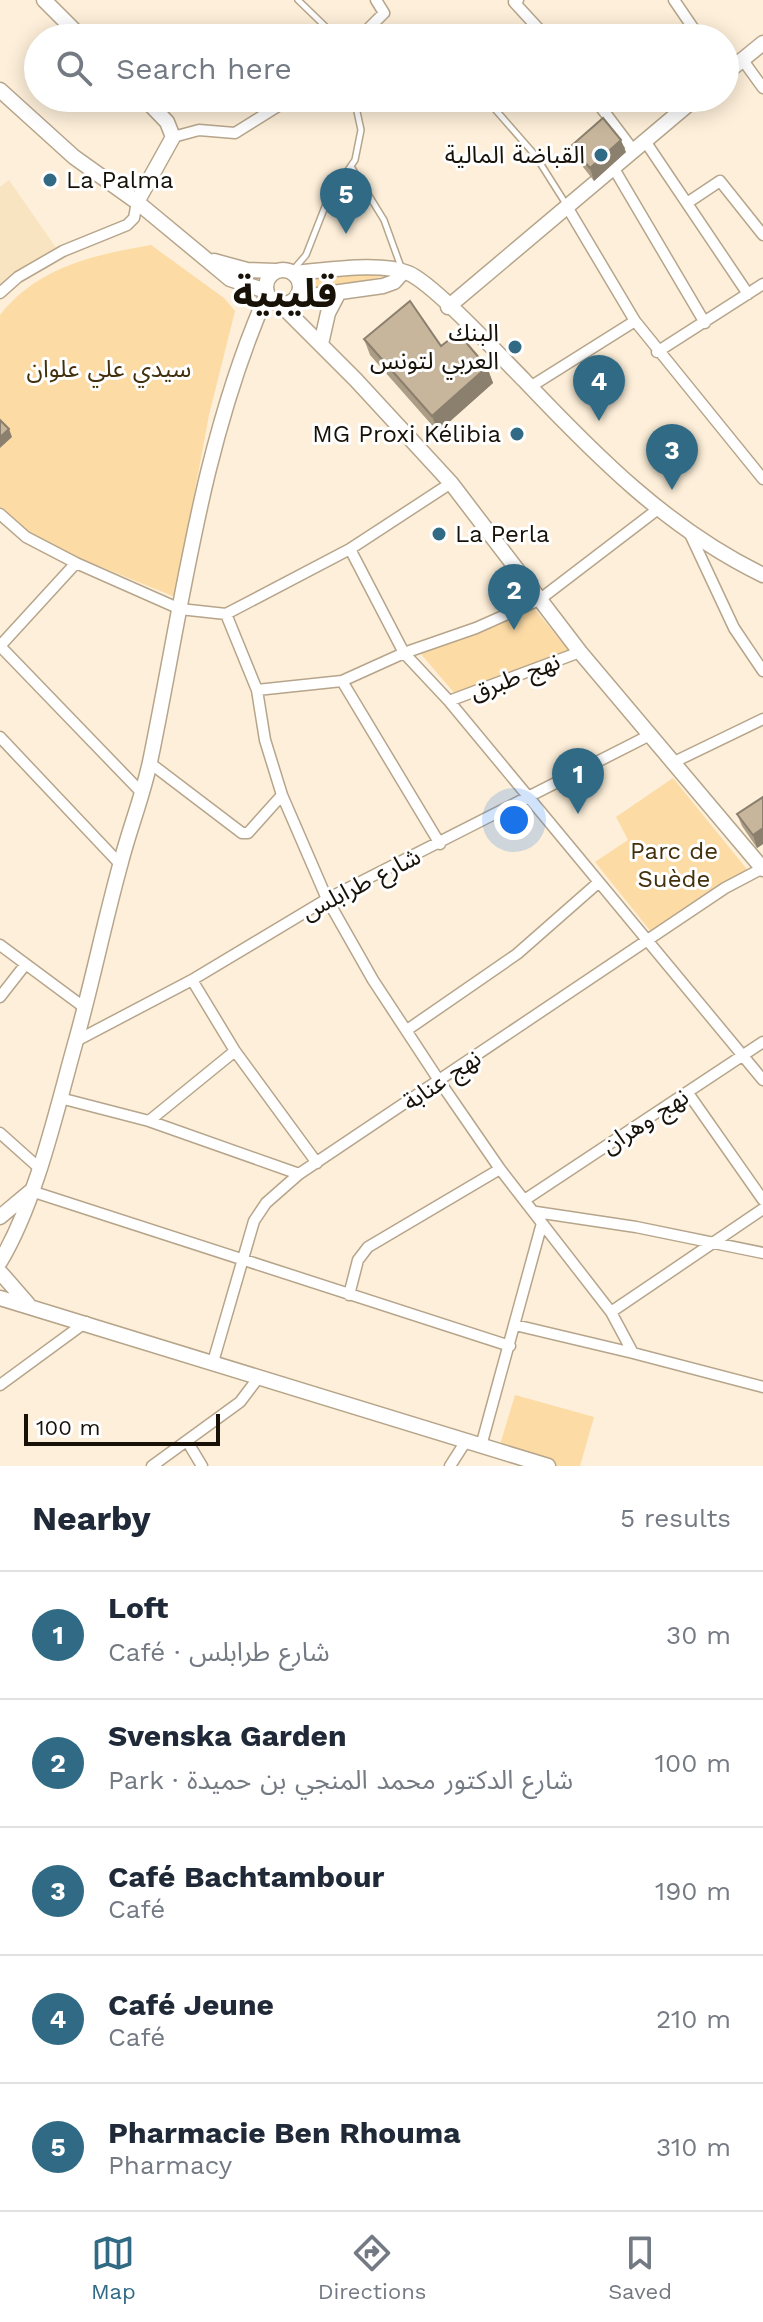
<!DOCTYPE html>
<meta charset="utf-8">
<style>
:root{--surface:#fff;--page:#f2f2f3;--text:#1f2937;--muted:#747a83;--line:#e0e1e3;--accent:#316a84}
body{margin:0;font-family:"Work Sans","Noto Sans Arabic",sans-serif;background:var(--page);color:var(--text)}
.scale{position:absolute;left:24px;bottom:20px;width:196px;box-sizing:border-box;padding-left:8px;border:4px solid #171108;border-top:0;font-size:22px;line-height:28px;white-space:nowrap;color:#171108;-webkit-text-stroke:6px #fff;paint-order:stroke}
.you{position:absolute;left:514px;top:820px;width:28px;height:28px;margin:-20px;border:6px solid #fff;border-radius:50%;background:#1a73e8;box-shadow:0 0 0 12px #1a73e833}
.badge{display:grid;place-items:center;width:52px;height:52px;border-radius:50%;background:var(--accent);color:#fff;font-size:26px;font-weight:700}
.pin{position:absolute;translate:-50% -66px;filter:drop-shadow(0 2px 4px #0008)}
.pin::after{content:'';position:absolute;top:42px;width:28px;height:24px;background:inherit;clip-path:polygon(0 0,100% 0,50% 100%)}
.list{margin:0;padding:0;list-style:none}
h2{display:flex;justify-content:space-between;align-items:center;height:104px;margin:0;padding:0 32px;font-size:34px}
h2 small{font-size:26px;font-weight:400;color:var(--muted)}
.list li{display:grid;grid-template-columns:52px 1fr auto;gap:24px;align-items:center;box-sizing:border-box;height:128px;padding:0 32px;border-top:2px solid var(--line)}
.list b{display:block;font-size:30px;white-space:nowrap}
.list p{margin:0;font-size:26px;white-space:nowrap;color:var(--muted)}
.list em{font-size:26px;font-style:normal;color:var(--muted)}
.icon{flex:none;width:44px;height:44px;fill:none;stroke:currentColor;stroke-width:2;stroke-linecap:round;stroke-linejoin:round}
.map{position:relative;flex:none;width:763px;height:1466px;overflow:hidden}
.search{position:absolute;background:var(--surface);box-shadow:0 4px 20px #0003;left:24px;right:24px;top:24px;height:88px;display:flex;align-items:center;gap:20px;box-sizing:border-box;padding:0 28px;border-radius:44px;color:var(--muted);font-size:30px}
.sheet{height:744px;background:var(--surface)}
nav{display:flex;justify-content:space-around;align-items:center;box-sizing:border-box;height:112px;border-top:2px solid var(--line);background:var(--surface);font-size:22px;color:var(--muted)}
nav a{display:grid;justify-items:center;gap:4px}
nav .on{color:var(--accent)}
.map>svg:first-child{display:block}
</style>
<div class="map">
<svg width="763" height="1466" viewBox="0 0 763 1466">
<rect width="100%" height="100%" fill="#fdefd9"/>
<path fill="#f9e4c1" d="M9,180L59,252L0,295V187Z"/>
<path fill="#fcdba5" d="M151,245L224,298L235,311L209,415L175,597L33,539L0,507V448L11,437L0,425V315C38,267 93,255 151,245Z
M309,275H390L312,292Z
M531,605L572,654L461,701L421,654Z
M673,778L750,873L656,938L595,862L628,840L616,817Z
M515,1395L594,1417L580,1466H558L499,1448Z"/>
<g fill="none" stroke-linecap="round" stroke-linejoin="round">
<defs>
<path id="lane" d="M298,0L329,30L331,38
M496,98L494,108L535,155L566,204
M352,168L384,220L401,267
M293,270L306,255L328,199L355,160L361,130L354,98"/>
<path id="street" d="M518,0L514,2L547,38
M674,0L700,38
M359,38L384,13L376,0
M742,59L763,88
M594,98L633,150
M173,137L199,130L235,133L291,98
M645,141L748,294
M613,167L705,323
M687,203L720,181L763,235
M566,205L635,321L763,479
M0,293L18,277L63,251L127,225L134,218L137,202
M657,352L763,284
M530,387L635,321
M0,514L26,537L76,563L180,609L226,614L350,549L451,483
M690,534L734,628L763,671
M350,549L404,653L449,701L763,1080
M76,563L0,646L141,792
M226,614L257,690L265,740L282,795L327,899L373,980L440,1082L500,1169L611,1312L633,1353L763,1387
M342,681L440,844
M257,690L342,681L404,653L476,628L539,600L658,509
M449,701L580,652
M0,737L120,864
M150,763L242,833H248L282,795
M672,763L763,719
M0,945L85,1008
M192,980L235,1051L317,1163
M0,997L25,965
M407,1030L517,954L599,882
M76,1041L192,980L327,899L650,735
M688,1093L763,1200
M60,1098L149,1121L299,1174
M149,1121L235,1051
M0,1133L38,1167
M31,1191L510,1346
M526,1199L763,1042
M536,1212L636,1227L763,1253
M349,1295L358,1260L368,1247L500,1169
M611,1312L763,1209
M515,1325L633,1353
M213,1362L254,1221L266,1203L299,1174L725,888L763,868
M0,1385L86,1322
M187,1441L202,1466
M481,1446L542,1223
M152,1466L240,1402L259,1377
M450,1466L466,1441"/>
<path id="secondary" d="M44,0L82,38
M725,74L763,43
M0,90L74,157L137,202L230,279L266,291
M137,202L173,137L167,122L144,98
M214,261L247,270L276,271
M266 287a17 17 0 1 1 34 0a17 17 0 1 1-34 0Z
M292,273C324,271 379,261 408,273C433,283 501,357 524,380C596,456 668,529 763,575
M297,298L383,286L394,282L403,272
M280,304L356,380L451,483L580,652L763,869
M448,307L696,98
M321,344L328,313L338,294
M0,1217L31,1191
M0,1262C36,1202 56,1112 75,1044C92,984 104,923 121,862C130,827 144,793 151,757C183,601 202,441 267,294
M0,1272L28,1304
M0,1298L548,1466"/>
</defs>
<use href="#lane" stroke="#b6a58b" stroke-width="8"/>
<use href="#street" stroke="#b6a58b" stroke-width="13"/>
<use href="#secondary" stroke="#b6a58b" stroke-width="17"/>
<use href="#lane" stroke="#fff" stroke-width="5"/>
<use href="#street" stroke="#fff" stroke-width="10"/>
<use href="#secondary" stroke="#fff" stroke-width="14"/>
</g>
<path fill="#ab9d86" d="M571,146L626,152L594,181L576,158Z
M364,339L441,346L487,367L493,383L438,432L370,355Z
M763,797V844L757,848L742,826L737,814Z"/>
<path fill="#8b7f6d" d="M621,140L626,152L594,181L590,168Z
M487,367L493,383L438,432L432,416Z
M9,429L12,437L0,448V437Z
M763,828V844L757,848L753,835Z"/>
<path fill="#c7b69c" stroke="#8b7f6d" stroke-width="2" d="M603,118L621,140L590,168L571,146Z
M410,301L441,346L458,333L487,367L432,416L364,339Z
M0,420L9,429L0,437Z
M763,797V828L753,835L737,814Z"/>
<g fill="#316a84" stroke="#fff" stroke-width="3">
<circle cx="601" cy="155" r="8"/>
<circle cx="50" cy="180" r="8"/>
<circle cx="515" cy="347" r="8"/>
<circle cx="517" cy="434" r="8"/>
<circle cx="439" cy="534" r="8"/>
</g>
<g text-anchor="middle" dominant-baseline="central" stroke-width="6" stroke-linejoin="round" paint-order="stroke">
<g font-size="24" fill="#171108" stroke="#fff" text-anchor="end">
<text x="585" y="155">القباضة المالية</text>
<text x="66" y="180" text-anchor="start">La Palma</text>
<text x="499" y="333">البنك<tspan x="499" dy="28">العربي لتونس</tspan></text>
<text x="501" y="434">MG Proxi Kélibia</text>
<text x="455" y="534" text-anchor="start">La Perla</text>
</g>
<g font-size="24" fill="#43300c" stroke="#fff">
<text x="109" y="369">سيدي علي علوان</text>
<text x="674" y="851">Parc de<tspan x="674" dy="28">Suède</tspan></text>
</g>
<g font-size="24" fill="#171108" stroke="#fff">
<text transform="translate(515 677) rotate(-21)">نهج طبرق</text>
<text transform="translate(361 884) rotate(-27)">شارع طرابلس</text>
<text transform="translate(442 1080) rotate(-34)">نهج عنابة</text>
<text transform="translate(645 1121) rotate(-33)">نهج وهران</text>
</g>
<g font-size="40" font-weight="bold" fill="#171108" stroke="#fff">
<text x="285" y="293">قليبية</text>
</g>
</g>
</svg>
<div class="scale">100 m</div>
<div class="you"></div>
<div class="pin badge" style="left:578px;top:814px">1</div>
<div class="pin badge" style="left:514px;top:630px">2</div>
<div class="pin badge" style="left:672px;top:490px">3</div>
<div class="pin badge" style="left:599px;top:421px">4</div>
<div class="pin badge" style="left:346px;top:234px">5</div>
<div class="search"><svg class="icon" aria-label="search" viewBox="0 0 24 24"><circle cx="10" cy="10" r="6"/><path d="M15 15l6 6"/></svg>Search here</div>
</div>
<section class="sheet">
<h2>Nearby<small>5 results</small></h2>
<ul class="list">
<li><span class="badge">1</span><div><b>Loft</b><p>Café · شارع طرابلس</p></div><em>30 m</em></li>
<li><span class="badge">2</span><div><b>Svenska Garden</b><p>Park · شارع الدكتور محمد المنجي بن حميدة</p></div><em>100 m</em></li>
<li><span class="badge">3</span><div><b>Café Bachtambour</b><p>Café</p></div><em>190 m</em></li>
<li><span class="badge">4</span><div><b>Café Jeune</b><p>Café</p></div><em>210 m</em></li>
<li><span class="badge">5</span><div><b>Pharmacie Ben Rhouma</b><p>Pharmacy</p></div><em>310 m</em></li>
</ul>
</section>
<nav>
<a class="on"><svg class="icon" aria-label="map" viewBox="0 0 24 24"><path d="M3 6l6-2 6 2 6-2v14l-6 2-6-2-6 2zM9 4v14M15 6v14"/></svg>Map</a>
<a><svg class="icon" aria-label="directions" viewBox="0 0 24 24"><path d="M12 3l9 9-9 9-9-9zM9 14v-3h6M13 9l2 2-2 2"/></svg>Directions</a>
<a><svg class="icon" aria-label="saved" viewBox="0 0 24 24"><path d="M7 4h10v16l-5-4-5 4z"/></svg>Saved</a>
</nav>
